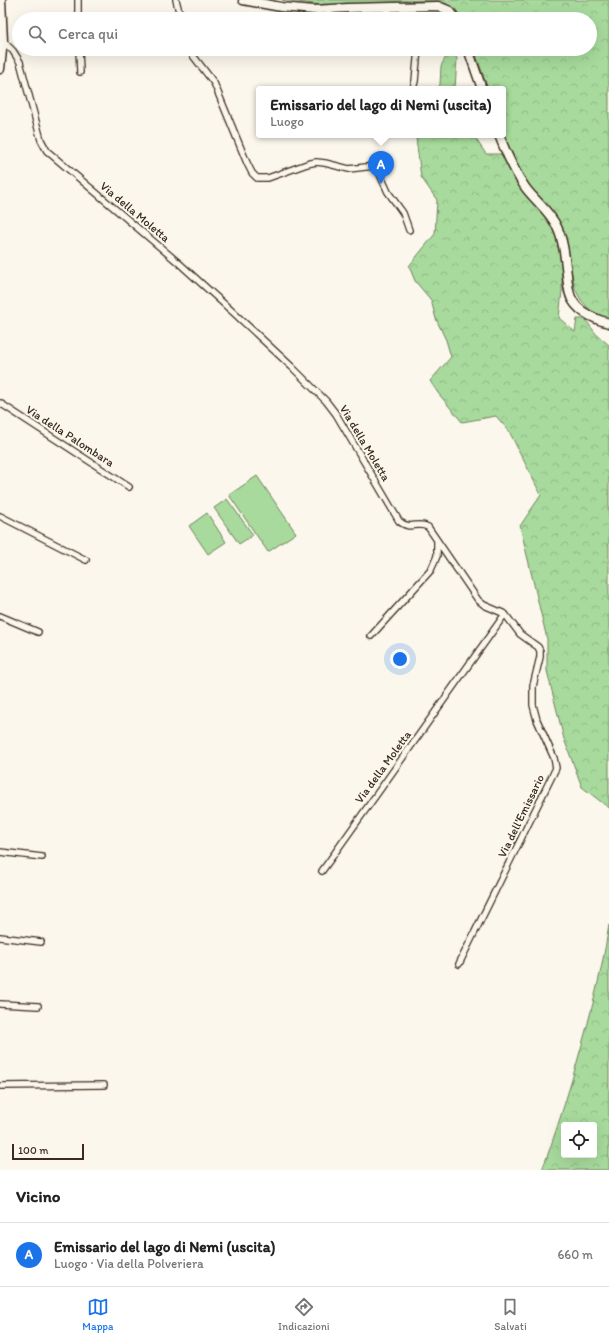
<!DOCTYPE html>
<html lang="it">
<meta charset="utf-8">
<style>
:root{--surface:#fff;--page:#f2f2f2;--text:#222;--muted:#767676;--line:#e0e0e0;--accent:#1a73e8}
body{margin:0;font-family:Itim,sans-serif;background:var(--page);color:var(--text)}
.controls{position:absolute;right:12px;bottom:12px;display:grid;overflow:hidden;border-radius:4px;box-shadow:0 4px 16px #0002}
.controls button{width:36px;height:36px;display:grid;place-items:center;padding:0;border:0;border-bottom:1px solid var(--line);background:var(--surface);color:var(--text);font:20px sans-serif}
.scale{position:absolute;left:12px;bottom:10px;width:72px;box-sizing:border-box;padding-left:4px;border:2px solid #3b2a1e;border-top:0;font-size:11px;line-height:14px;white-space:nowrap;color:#3b2a1e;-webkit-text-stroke:3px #fbf7ec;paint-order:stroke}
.you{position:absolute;left:400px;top:659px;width:14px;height:14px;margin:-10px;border:3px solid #fff;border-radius:50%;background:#1a73e8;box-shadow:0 0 0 6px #1a73e833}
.badge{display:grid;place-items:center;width:26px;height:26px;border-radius:50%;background:var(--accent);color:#fff;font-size:13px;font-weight:700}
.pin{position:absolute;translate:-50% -33px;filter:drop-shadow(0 1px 2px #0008)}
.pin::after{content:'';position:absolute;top:21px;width:14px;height:12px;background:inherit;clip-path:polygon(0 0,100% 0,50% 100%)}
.popup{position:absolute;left:256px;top:86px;width:250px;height:52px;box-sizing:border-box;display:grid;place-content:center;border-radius:4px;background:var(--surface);filter:drop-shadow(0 1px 3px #0005);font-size:13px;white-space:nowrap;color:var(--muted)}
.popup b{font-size:15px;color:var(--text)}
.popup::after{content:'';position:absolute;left:50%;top:100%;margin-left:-8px;border:8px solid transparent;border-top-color:var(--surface)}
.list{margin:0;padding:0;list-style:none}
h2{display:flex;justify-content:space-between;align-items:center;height:52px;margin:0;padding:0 16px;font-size:17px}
h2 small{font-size:13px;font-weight:400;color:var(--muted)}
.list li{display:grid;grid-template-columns:26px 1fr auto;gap:12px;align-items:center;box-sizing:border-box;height:64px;padding:0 16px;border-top:1px solid var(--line)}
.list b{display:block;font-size:15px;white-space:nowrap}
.list p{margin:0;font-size:13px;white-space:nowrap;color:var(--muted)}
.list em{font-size:13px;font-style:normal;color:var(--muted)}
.icon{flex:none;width:22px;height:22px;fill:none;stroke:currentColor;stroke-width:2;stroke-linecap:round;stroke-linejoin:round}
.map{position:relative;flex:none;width:609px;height:1170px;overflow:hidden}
.search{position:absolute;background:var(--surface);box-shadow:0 4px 16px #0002;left:12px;right:12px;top:12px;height:44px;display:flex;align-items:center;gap:10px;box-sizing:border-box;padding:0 14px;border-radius:22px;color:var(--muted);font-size:15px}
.sheet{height:116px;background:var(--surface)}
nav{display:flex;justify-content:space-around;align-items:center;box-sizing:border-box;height:56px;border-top:1px solid var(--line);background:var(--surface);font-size:11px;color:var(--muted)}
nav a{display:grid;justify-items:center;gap:2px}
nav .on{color:var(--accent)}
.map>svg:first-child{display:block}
</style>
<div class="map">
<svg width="609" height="1170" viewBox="0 0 609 1170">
<defs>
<pattern id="forest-crowns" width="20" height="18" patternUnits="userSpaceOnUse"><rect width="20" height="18" fill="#a7da9c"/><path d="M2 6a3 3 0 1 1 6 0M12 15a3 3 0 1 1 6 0" fill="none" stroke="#91bb86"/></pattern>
</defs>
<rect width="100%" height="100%" fill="#fbf7ec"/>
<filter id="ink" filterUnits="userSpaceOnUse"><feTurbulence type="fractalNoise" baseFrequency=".025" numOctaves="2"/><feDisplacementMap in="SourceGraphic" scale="8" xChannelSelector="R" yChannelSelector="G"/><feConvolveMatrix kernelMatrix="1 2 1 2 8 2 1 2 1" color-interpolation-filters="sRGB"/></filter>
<g filter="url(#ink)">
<path fill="#a7da9c" stroke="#71825d" d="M257,476L296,533L268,552L229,495Z
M227,499L253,535L239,544L214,508Z
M207,513L226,542L208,554L189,526Z"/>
<path fill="url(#forest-crowns)" stroke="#71825d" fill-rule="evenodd" d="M282,0H609V320L591,311L581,300L575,289L565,242L553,213L531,190L511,156L503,132V89H488L474,49H590V19H461L456,11L445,3H400L339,7Z
M449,51L457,58L455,89H437L440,85L441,66Z
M418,135H473L486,154H501L523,192L546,215L554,228L562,264V291L559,318L575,332L577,319H585L596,334L609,345V808L582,787L564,739L547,671V639L520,526L541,495L509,431L496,416L462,422L438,393L430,381L451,357L446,340L436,319L431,300L415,281L409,266L435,234L437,200L421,177L416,138Z
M609,925V1170H542C553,1142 562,1112 571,1083C586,1031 601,979 609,925ZM564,1125H594V1155H564Z"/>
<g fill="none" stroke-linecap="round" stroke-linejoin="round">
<defs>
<path id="street" d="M78,0V19
M176,0L181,19
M383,7L395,19
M3,41L13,51L20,62L41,140L47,151L180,264L234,313L292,367L326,401L336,414L399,521C410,531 417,521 428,527L478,600L484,605L505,614L322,871
M79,49L80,72
M188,49L214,83L247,163L252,173L257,178H268L307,164L316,162L325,163L349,169L374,166L378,170L388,192L403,213L409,230
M413,89L415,81L418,49
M0,403L129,487
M0,516L86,560
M0,616L38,632
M371,636L431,570L437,556V541
M0,852L42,857
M0,937L41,942
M459,964L556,768L554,758L537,720L533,705V686L540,657V651L538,647L520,634L505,614
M0,1004L38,1006
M0,1086L104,1085"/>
<path id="secondary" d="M243,0L281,7L314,10L348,8L438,6L450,11L456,19
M468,49L482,89
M0,69L3,41L1,0
M499,135C506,153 514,171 525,187C535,201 550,211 557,227C564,242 565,259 567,275C568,284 568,294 573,301C580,313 597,320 609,323"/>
</defs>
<use href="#street" stroke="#3b2a1e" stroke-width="8"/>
<use href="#secondary" stroke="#3b2a1e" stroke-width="11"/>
<use href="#street" stroke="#fbf7ec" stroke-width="5.5"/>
<use href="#secondary" stroke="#fbf7ec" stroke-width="8"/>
</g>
</g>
<g text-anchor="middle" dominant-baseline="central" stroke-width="4" stroke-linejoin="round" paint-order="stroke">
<g font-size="12" fill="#3b2a1e" stroke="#fbf7ec">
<text transform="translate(135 212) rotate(40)">Via della Moletta</text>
<text transform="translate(70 436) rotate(33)">Via della Palombara</text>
<text transform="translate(365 443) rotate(59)">Via della Moletta</text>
<text transform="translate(383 767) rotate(-54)">Via della Moletta</text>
<text transform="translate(521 816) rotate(-64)">Via dell'Emissario</text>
</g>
</g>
</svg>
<div class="controls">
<button><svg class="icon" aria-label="locate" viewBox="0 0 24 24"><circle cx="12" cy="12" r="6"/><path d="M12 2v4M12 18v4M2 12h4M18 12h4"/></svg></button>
</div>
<div class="scale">100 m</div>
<div class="you"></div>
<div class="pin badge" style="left:381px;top:184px">A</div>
<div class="popup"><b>Emissario del lago di Nemi (uscita)</b>Luogo</div>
<div class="search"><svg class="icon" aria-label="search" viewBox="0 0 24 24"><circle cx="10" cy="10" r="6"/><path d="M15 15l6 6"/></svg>Cerca qui</div>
</div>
<section class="sheet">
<h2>Vicino<small></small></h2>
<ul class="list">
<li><span class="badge">A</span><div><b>Emissario del lago di Nemi (uscita)</b><p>Luogo · Via della Polveriera</p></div><em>660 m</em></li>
</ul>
</section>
<nav>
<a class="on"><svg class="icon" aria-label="map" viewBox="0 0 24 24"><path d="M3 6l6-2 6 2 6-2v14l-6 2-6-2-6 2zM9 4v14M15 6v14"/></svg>Mappa</a>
<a><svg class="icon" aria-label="directions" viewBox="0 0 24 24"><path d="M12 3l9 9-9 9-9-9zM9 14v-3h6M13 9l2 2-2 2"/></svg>Indicazioni</a>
<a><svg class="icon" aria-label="saved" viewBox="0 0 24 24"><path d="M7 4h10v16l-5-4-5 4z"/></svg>Salvati</a>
</nav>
